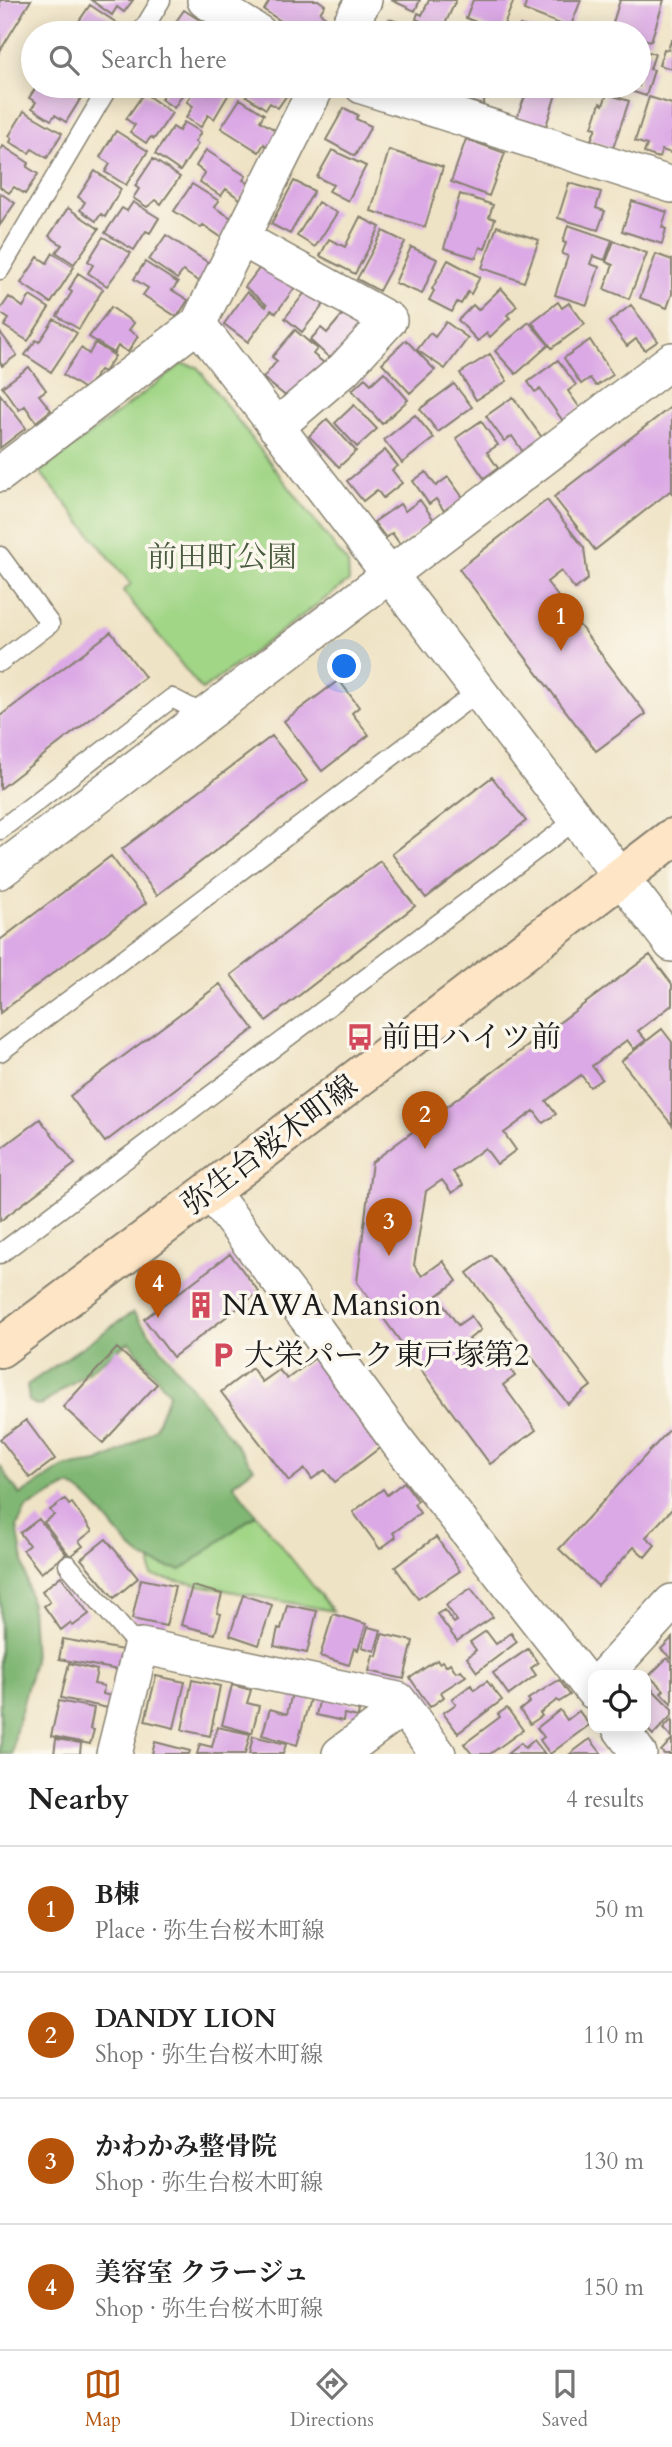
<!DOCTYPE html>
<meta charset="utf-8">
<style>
:root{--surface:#fff;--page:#f6f6f6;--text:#222;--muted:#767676;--line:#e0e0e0;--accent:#b45309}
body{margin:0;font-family:Cardo,"Noto Serif JP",serif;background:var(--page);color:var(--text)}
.controls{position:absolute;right:21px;bottom:21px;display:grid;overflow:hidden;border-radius:14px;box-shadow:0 4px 18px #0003}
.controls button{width:63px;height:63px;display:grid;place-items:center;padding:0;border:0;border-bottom:2px solid var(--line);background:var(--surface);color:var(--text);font:35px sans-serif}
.you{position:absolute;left:345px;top:667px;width:24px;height:24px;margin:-18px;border:5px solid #fff;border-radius:50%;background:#1a73e8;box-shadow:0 0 0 10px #1a73e833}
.badge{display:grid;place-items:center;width:46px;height:46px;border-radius:50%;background:var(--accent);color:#fff;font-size:23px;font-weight:700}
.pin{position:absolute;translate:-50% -58px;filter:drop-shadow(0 2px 4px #0008)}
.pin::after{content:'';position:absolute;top:37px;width:24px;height:21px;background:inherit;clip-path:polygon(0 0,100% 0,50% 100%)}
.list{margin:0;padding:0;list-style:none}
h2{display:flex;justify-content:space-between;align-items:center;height:91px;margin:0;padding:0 28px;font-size:30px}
h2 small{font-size:23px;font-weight:400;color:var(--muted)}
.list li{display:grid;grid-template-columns:46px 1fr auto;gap:21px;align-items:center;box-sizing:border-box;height:126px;padding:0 28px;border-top:2px solid var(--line)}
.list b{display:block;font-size:26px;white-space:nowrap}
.list p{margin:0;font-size:23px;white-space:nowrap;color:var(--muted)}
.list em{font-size:23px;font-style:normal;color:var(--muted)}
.icon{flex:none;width:38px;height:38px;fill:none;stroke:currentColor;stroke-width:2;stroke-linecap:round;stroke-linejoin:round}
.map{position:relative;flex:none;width:672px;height:1754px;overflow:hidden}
.search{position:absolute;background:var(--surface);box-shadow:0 4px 18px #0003;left:21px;right:21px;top:21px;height:77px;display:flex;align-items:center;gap:18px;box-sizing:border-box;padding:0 24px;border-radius:38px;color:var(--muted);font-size:26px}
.sheet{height:595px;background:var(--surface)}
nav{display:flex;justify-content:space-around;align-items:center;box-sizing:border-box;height:98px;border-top:2px solid var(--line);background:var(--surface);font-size:19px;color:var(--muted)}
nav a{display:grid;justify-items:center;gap:4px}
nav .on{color:var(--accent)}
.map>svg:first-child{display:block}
</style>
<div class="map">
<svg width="672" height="1754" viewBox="0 0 672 1754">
<rect width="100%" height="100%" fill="#fbf7ec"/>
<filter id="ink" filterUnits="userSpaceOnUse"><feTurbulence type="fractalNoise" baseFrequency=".0143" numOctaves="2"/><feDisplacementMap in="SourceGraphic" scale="14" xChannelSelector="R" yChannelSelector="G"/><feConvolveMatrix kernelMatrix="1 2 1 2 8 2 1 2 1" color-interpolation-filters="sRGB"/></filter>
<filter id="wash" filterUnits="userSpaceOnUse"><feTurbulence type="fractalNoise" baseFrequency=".00686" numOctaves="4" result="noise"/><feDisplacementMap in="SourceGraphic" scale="28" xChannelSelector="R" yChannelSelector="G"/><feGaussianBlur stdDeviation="1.57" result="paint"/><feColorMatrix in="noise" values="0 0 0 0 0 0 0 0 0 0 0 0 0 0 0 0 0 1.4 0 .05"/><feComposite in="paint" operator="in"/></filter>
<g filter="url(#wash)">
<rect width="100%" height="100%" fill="#efe3c5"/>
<path fill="#a2d687" stroke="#5f7952" stroke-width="2" d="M182,364L197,367L348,564L349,581L202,690L123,591L131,584L40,472Z
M256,1514L333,1611L151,1576V1562L181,1570Z"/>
<path fill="#81b774" stroke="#4e6a48" stroke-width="2" d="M133,1312L254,1468L233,1484L256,1514L181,1570C165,1566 147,1563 135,1552C112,1530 98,1501 70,1485L26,1508L17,1527L31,1605L34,1661L15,1734L13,1754H0V1466L20,1495L64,1467L98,1462L122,1451L155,1429L169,1393L129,1342L43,1404L36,1405L29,1401L27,1385Z"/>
<g id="blocks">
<path fill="#dba9e5" d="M0,0H31L0,51Z
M91,0H133L124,12L117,7L112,15Z
M270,0H318L325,5L320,13L329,19L319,33H299L264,10Z
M391,0H420L415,11Z
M429,0H456L442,31L416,19L418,13L422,15Z
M473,0H514L501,32L466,18Z
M527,0H581L570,28L524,10Z
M620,0H664L651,41L639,38V33H625L611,29Z
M90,5L126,29L124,33H80L81,32L75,27Z
M184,10L207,25L202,33H168Z
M389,19L434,33H385Z
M520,25L544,33H517Z
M671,40H672V69L659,65L664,49L668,50Z
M639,49L655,54L650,69L654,70L646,96L615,86H639Z
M37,86H63L81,98L66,122L55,115L51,120L32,108L36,102L29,98Z
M169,86H188L174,108L161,99Z
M196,86H220L230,92L214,119L208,115L201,127L186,118L193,106L187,102Z
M253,86H293L278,108L270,103L266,109L246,96Z
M454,86H489L483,105L451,95Z
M529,86H555L554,90L557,91L546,126L517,117Z
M144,93L172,113L154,139L151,137L146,143L130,132L135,125L126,119Z
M607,94L629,101L613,148L591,140L596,128L592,127L600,103L603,105Z
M649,97L672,104V149L671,153L662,150L659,158L644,153L647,145L635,141Z
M240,99L264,114L260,121L280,133L270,149L264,144L259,152L221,128Z
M344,108L358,115L356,119L371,126L355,156L326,140Z
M24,111L62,133L47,158L32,149L29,153L10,142L12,138L9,136Z
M184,122L201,132L195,142L198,144L180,171L155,154L173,127L179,131Z
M116,131L148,151L126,185L105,172L110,164L100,157Z
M466,139L505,153L489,196L451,182Z
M3,146L29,163L27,167L38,174L25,194L14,187L9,193L0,187V151Z
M206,150L246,176L243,180L250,184L240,199L226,189L221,196L200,182L205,173L196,166Z
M332,150L366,166L348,201L329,191L333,185L317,177Z
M389,150L443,167L425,227L371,211Z
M153,159L180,177L161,204L156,200L147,207L133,198L139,189L135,186Z
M95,171L121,189L105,217L101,214L96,221L80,210L85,202L78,197Z
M294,181L314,191L290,234L271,224Z
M569,183L601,192L596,208L605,211L598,230L558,218Z
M192,184L219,201L214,207L233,219L221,237L203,225L201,228L174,211Z
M0,193L15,203L0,225Z
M460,194L493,205L489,217L495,219L485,249L480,247L476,258L444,248Z
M632,201L667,212L662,227L666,229L662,244L622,231Z
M133,202L159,218L150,233L146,231L134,250L105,233L122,208L127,211Z
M318,202L337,213L315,247L297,236Z
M68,208L99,229L74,264L56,252L62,245L49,236Z
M360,217L380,227L355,274L320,256L329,239L345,247Z
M568,225L612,240L605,260L593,256L590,264L599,267L587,305L555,295L568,256L562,254L566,243L563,242Z
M497,226L539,240L524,282L482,268Z
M383,231L405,242L379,291L357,279Z
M166,235L212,265L200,282L183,271L177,279L149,260Z
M103,237L131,253L107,286L88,273L93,265L88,261Z
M614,241L647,253L629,299L604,289L613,265L606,262Z
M411,247L437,259L422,294L395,283Z
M53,253L74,267L51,303L21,283L38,257L47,263Z
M656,254L672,260V294L667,308L640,298Z
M448,260L480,277L471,294L468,292L461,304L457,302L452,312L429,300L434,291L432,289Z
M265,261L296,286L276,313L271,310L248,342L224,324L247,292L266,307L267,305L245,287Z
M145,262L178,283L172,290L188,300L177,317L143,295L148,288L134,279Z
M78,273L103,289L79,329L57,316L72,292L69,290Z
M501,288L517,306L507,315L510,318L490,337L487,333L478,341L458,320L473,305L478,310Z
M307,290L324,304L302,332L285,318Z
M30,296L49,308L28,341L4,326L9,319L0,313V310L9,297L23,307Z
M558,302L562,308L569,303L585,324L552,348L532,322Z
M631,305L658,341L645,350L636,339L627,346L609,322Z
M111,307L134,323L129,330L138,336L128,352L118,346L114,353L89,337Z
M349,307L369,324L335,363L310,340L321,328L327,333Z
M54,319L77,333L51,372L25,355L36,340L39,342Z
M446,322L468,338L445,369L417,350L430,333L435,337Z
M529,322L549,345L516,374L495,351Z
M295,330L317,349L313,354L324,363L292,401L263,378L277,361L272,357Z
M0,332L17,355L2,366L0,362Z
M406,340L435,370L410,393L382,363Z
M590,340L613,375L596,386L590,378L581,384L564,358Z
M95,343L115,356L104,372L100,370L86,390L63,375L81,348L89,354Z
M490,354L507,381L476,400L460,373Z
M558,360L576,385L568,391L580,408L563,421L540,389L535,392L528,382Z
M29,367L46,390L39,395L51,410L36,422L25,406L19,410L2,387Z
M384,372L408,400L382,424L352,390L365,378L371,384Z
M454,384L472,407L438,432L420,409Z
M0,394L26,428L0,448Z
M513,397L543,439L523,452L512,436L504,441L486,416Z
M354,405L377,429L357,447L335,423Z
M672,406V493L670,491L595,550L554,497Z
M415,415L434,438L402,463L384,440Z
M327,419L356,451L339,467L309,436Z
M481,421L498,445L487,452L498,468L484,478L456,438Z
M385,450L398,466L392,470L402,483L383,498L377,490L363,501L347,481Z
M426,472L436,486L448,477L464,499L445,512L436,499L429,504L413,481Z
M420,500L434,520L400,544L392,533L386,538L374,522L400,504L405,511Z
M547,500L584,548L588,579L575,589L561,571L547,582L646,714L596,751L459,569Z
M111,632L145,677L0,789V716Z
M339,680L359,707L352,713L369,735L322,771L284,721Z
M272,736L307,781L157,895L122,849Z
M492,777L526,821L426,898L392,854Z
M111,856L146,903L0,1013V940Z
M380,861L415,906L266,1021L231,975Z
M650,955L672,984V1005L638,1031L646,1040L634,1049L627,1040L592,1066L602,1079L590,1087L581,1075L546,1101L556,1114L543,1123L534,1111L504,1133L516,1150L497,1164L485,1148L453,1172L463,1185L452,1193L442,1180L426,1191L414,1265L422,1276L443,1261L457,1281L437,1296L458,1325L471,1316L481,1330L469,1339L486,1362L498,1353L515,1376L503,1385L536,1430L490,1464L357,1282L372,1162Z
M220,984L254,1029L105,1142L70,1096Z
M662,1029L672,1042V1125L621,1061Z
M40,1119L75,1164L0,1221V1149Z
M230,1254L259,1292L173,1357L144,1319Z
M491,1255L591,1386L568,1404L467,1273Z
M117,1348L157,1384L103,1443L63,1407Z
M315,1358L382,1446L335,1482L325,1470L312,1479L305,1469L289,1481L221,1392L252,1368L262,1382L279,1370L287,1379Z
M26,1420L55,1459L30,1478L0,1439Z
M672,1427V1509L646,1537L655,1545L645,1557L634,1547L598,1586L559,1549Z
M404,1482L418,1501L414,1504L420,1513L393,1533L396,1537L380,1549L353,1512L383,1489L387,1495Z
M65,1499L69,1505L72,1503L92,1531L79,1541L83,1546L70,1556L44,1522L54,1515L50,1510Z
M39,1519L66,1554L41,1573L23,1550L29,1545L20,1533Z
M436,1537L460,1571L418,1599L395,1567Z
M106,1539L138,1578L114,1598L81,1559Z
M61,1576L89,1614L73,1626L70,1623L61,1630L44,1606L50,1602L42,1591Z
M141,1579L175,1586L166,1626L132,1619Z
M192,1586L222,1594L217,1613L221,1614L215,1634L181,1625Z
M471,1588L493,1617L457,1641L437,1614L444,1610L454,1623L457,1621L446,1605Z
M243,1595L272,1605L259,1645L230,1635Z
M287,1605L317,1611L307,1653L274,1646L278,1628L281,1629Z
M333,1614L366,1624L358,1650L354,1648L349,1665L320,1656Z
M368,1627L381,1630L375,1651L362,1647Z
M486,1631L496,1644L511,1633L517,1642L477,1672L467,1658L476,1650L470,1642Z
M382,1634L413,1641L404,1679L369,1671L373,1655L377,1656Z
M672,1638V1659L661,1649Z
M63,1639L123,1650L119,1670L59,1659Z
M528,1649L538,1663L531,1668L536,1675L509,1695L493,1673Z
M667,1658L672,1662V1704L661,1693L664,1690L649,1676Z
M437,1660L439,1663L442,1661L446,1666L450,1663L456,1672L461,1670L466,1676L441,1692L444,1697L430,1707L410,1678Z
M69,1663L97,1670L94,1684L104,1686L103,1694L111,1696L108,1708L61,1698Z
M156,1676L185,1682L174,1728L145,1721Z
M192,1680L220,1686L210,1736L182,1730Z
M559,1680L570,1695L559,1702L557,1700L540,1713L542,1716L530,1724L520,1710L530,1702L528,1699Z
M487,1681L502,1700L458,1733L443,1713L456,1704L452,1699L471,1685L474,1690Z
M646,1683L672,1709V1715L653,1735L646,1728Z
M232,1685L251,1690L247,1703L259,1706L252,1733L222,1725Z
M292,1693L310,1699L297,1745L262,1735L270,1709L287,1714Z
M320,1697L360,1705L358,1717L344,1714L343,1721L316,1715Z
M59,1701L94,1708L90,1729L94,1730L90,1744L51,1736Z
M507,1708L523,1730L490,1754H472L464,1744L500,1717L498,1714Z
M560,1710L567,1720L579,1711L589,1725L550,1754L540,1740L544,1737L537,1728Z
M672,1719V1738L663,1729Z
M217,1727L250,1734L245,1754H197L200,1744L212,1747Z
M253,1736L286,1744L283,1754H249Z
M56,1739L81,1743L80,1754H54Z
M590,1739L602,1754H570Z
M672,1739V1754H664L661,1751Z
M534,1740L545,1754H507L521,1743L525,1748Z
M155,1742L190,1751L189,1754H152Z"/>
</g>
</g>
<g filter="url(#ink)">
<use href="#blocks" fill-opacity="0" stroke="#868070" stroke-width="2"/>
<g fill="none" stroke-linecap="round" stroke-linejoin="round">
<defs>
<path id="lane" d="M141,33L161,0
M0,270L109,86
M0,556L50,624L0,662
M0,830L172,698L205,715
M0,1052L479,691
M0,1254L577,819
M68,1565L130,1637L141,1646"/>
<path id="street" d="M205,0L259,33
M345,33L364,0
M362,86L672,185
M241,238L389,320L344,369L276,427
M198,324L317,86
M0,474L198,324L672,944
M0,871L672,360
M210,1191L308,1319L400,1445L593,1691
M605,1675L672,1602
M620,1728L639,1754
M114,1754L141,1646L398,1700L438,1754
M340,1754L403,1707"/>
<path id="secondary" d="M0,1348L210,1191L672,838"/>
</defs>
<use href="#lane" stroke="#868070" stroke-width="21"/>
<use href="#street" stroke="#868070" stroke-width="38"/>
<use href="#secondary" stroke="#868070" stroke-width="42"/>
<use href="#lane" stroke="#fff" stroke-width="18"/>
<use href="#street" stroke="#fff" stroke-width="35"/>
<use href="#secondary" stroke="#fde5c5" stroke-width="38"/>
</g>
</g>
<defs>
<symbol id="bus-bare" viewBox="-9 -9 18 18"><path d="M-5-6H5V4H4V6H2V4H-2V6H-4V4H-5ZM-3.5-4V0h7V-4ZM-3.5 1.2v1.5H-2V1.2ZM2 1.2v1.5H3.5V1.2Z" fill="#d1495b" stroke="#fbf7ec" stroke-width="2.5" paint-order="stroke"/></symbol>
<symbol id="building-bare" viewBox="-9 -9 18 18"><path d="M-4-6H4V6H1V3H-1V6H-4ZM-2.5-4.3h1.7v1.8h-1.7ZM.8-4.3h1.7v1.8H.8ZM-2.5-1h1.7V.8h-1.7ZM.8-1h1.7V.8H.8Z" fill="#d1495b" stroke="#fbf7ec" stroke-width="2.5" paint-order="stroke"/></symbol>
<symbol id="parking-bare" viewBox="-9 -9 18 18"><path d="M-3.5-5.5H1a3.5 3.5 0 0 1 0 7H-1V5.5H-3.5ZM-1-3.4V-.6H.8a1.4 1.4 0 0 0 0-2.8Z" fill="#d1495b" stroke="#fbf7ec" stroke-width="2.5" paint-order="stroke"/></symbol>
</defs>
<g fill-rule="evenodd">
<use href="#bus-bare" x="341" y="1018" width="38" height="38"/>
<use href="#building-bare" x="182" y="1286" width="38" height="38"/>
<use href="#parking-bare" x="204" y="1336" width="38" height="38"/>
</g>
<g text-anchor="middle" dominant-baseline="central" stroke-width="7" stroke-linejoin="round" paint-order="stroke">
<g font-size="30" fill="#4b5d41" stroke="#fbf7ec">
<text x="222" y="557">前田町公園</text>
</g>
<g font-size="30" fill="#1c1c1c" stroke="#fbf7ec" text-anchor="start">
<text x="381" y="1037">前田ハイツ前</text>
<text x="222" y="1305">NAWA Mansion</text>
<text x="244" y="1355">大栄パーク東戸塚第2</text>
</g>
<g font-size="30" fill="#1c1c1c" stroke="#fbf7ec">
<text transform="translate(270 1145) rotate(-37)">弥生台桜木町線</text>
</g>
</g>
</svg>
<div class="controls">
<button><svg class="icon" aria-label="locate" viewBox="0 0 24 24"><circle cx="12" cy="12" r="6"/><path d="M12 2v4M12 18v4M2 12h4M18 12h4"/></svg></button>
</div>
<div class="you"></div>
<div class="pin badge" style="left:561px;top:651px">1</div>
<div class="pin badge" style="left:425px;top:1149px">2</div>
<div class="pin badge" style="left:389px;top:1256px">3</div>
<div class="pin badge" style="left:158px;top:1318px">4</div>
<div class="search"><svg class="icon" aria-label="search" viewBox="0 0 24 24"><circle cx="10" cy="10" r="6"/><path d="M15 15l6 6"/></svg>Search here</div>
</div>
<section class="sheet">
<h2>Nearby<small>4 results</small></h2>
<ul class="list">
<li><span class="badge">1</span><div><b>B棟</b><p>Place · 弥生台桜木町線</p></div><em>50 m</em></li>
<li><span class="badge">2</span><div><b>DANDY LION</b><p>Shop · 弥生台桜木町線</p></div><em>110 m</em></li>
<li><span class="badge">3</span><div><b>かわかみ整骨院</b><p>Shop · 弥生台桜木町線</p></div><em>130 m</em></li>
<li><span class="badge">4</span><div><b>美容室 クラージュ</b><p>Shop · 弥生台桜木町線</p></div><em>150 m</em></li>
</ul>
</section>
<nav>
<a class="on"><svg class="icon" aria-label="map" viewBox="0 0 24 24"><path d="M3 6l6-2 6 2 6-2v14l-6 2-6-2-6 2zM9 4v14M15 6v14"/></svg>Map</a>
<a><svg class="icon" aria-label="directions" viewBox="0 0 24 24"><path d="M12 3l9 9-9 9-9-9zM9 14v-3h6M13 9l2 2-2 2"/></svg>Directions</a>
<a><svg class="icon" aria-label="saved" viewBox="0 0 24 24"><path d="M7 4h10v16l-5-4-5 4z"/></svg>Saved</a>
</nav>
